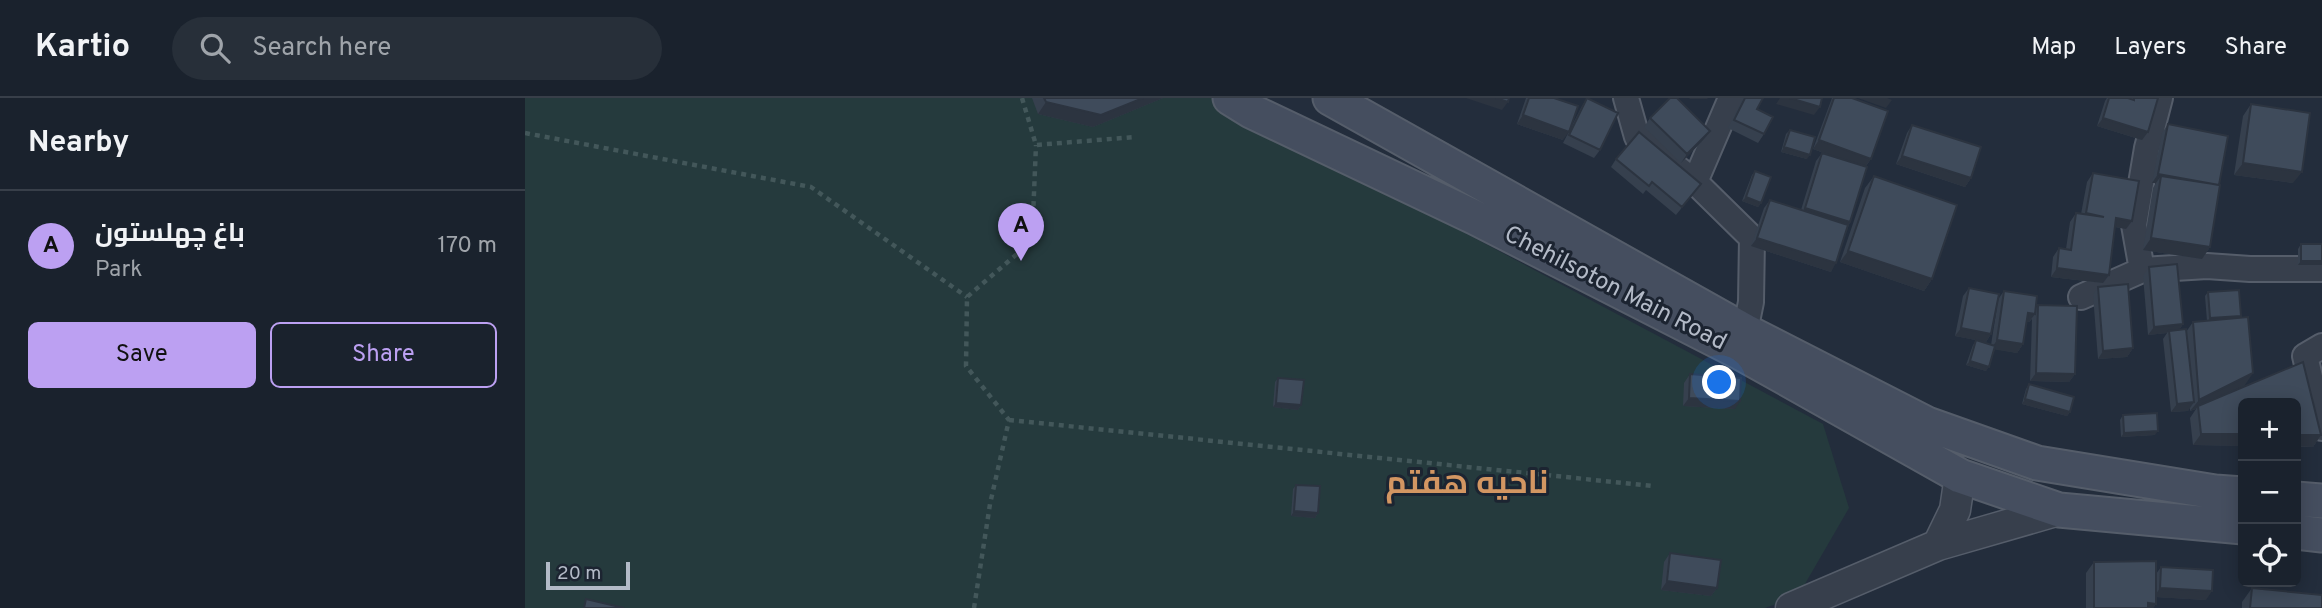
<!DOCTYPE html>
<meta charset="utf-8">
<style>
:root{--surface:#1a222d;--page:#272f39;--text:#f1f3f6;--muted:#9fa4aa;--line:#383f49;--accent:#bca0f2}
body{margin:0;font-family:Overpass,Cairo,sans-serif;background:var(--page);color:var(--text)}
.controls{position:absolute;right:21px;bottom:21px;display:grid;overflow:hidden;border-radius:10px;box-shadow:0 4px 18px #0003}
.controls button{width:63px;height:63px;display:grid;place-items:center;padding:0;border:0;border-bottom:2px solid var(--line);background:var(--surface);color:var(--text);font:35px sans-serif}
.scale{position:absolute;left:21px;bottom:18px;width:84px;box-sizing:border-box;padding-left:7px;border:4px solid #b3bac7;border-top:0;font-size:19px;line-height:24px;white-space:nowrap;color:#b3bac7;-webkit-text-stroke:5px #1c2431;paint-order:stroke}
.you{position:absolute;left:1195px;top:285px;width:24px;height:24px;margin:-18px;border:5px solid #fff;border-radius:50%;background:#1a73e8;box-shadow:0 0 0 10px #1a73e833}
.badge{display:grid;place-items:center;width:46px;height:46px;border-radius:50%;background:var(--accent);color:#111;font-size:23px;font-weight:700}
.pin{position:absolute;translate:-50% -58px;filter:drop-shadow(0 2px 4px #0008)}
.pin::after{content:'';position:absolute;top:37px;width:24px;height:21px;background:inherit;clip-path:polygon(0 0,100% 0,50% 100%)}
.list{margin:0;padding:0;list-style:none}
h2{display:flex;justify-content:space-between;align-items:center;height:91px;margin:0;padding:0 28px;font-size:30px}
h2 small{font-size:23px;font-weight:400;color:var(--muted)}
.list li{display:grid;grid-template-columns:46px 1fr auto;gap:21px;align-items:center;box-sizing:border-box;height:112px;padding:0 28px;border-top:2px solid var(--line)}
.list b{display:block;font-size:26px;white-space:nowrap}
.list p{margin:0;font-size:23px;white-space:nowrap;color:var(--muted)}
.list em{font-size:23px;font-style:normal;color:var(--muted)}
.actions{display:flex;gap:14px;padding:21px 28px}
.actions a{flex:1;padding:16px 0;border:2px solid var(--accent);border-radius:10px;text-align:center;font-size:24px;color:var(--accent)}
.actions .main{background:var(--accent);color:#111}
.icon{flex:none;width:38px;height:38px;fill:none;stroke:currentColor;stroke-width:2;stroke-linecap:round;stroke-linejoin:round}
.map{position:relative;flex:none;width:1797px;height:510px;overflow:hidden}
header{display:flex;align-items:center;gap:42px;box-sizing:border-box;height:98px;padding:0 35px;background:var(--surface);border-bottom:2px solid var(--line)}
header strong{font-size:33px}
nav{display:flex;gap:38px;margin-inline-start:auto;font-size:24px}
.search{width:490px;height:63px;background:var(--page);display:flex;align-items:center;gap:18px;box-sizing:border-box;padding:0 24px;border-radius:38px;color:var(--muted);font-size:26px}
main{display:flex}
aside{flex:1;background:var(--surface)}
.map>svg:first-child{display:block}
</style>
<header>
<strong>Kartio</strong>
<div class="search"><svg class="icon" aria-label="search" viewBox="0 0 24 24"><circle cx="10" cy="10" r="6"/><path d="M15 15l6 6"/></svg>Search here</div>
<nav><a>Map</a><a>Layers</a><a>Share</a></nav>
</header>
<main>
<aside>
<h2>Nearby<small></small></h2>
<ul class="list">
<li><span class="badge">A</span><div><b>باغ چهلستون</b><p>Park</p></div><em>170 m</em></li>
</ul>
<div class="actions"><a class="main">Save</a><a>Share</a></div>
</aside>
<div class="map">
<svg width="1797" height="510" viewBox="0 0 1797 510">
<rect width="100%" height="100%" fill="#232d3c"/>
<path fill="#253a3d" d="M0,0H687L1298,326L1324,410L1273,498L1240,510H0Z"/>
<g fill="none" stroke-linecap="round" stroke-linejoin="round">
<defs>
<path id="minor" d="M1101,0L1112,39L1170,84L1227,140L1226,204L1217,248
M1170,84L1206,0
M1617,172L1609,127L1622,50L1635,0
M1556,199L1617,172L1682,168L1725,171H1797
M1797,248L1780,258L1797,330"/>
<path id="tertiary" d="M1413,447L1430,412L1435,378
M1266,510L1413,447L1534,412"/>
<path id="secondary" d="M705,0L726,13L949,119L1216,255L1435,378L1534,412L1718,429
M805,0L1220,233L1402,326L1512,365L1690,394L1718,396
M1771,401L1797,403
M1771,434L1797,437"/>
</defs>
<use href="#minor" stroke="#555d6a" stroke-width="28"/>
<use href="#tertiary" stroke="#555d6a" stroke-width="33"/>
<use href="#secondary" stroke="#555d6a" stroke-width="37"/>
<path stroke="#43575a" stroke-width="4.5" stroke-dasharray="5 5" stroke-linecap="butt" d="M497,0L511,47L610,39
M0,35L286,89L442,199
M484,322L1128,388
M449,510L465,406L484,322L441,268L442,199L507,143L511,47"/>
<use href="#minor" stroke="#373f4c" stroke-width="24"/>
<use href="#tertiary" stroke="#373f4c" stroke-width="30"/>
<use href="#secondary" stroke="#454e5f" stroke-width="33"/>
</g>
<path fill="#36404e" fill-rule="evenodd" d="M507,0H638L568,29L513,16Z
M1001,0H1029L1038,42L992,26Z
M1062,0L1075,52L1069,60L1038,45L1057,8Z
M1218,0H1238L1232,11L1239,36L1233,45L1203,30Z
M1307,0H1327L1346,61L1341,68L1325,124L1306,174L1226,148L1239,110L1245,102L1276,112L1291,63L1297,55L1307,58L1288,51Z
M1582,0H1633L1617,42L1572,28L1580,3Z
M1726,6L1768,85L1709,77L1718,18Z
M1125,20L1185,33L1179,41L1156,65L1119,29Z
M1643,26L1694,87L1685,149L1677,161L1618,152L1628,90L1631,85H1627L1637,35Z
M1387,27L1446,80L1440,89L1371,66L1382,35Z
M1265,32L1282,61L1256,54L1261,36Z
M1091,61L1176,86L1151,117L1121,92L1118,96L1086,69Z
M1230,73L1236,105L1233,109L1217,103L1227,77Z
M1568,75L1607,123L1601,131L1590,129L1584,177L1578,185L1526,179L1528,159L1534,150L1541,151L1545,124L1551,115L1556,116L1562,84Z
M1349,78L1407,181L1399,193L1315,164L1340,90Z
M1776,146H1797L1773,167V151Z
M1624,169L1658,226L1654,232L1661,234L1668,224L1682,223L1680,198L1683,194L1715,220L1720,287L1693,300L1796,337L1788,349L1668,347L1665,320L1671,311L1665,313V309L1663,313L1646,314L1638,241L1642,235L1623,237L1618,178Z
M1573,189L1608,250L1602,259L1573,261L1568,197Z
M1444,190L1474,200L1479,193L1511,210L1513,207L1550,276L1544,284L1505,283L1507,221L1504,224H1501L1498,246L1492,255L1470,251L1461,273L1441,267L1448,247L1451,242L1430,238L1438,198ZM1472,209L1466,247L1454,243L1461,244L1466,236Z
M1165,276L1210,311L1158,308L1159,285Z
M753,280L776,307L773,312L748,309L750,284Z
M1504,286L1545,314L1542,318L1497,306L1501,291Z
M1598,317L1630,337L1596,339L1595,322Z
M771,387L793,415L790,420L766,418L768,391Z
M1145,455L1192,490L1186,498L1136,492L1139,464Z
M1569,464L1631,476L1636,469L1681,502L1631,499V506L1628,510H1561V475Z
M1727,490L1797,510H1717V504Z"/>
<path fill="#2c3440" d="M618,0H638L568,29L513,16L521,4Z
M941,0H971L983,4L977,12Z
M1165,0H1183L1182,1H1164Z
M1255,0H1265L1295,9L1289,17L1251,6Z
M1333,0H1362L1367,2L1361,10Z
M998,17L1044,34L1038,42L992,26Z
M1578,20L1623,34L1617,42L1572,28Z
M1185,33L1179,41L1156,65L1162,56Z
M1294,42L1346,61L1340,69L1288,51Z
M1259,49L1285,57L1282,61L1256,54Z
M1377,58L1446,80L1440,89L1371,66Z
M1718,65L1777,74L1768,85L1709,77Z
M1633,76L1694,87L1636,78L1631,85H1627Z
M1221,99L1236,105L1233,109L1217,103Z
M1280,110L1325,124L1319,133L1274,118Z
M1591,120L1607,123L1601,131L1585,128Z
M1232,140L1311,165L1306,174L1226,148Z
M1626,140L1685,149L1677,161L1618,152Z
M1323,153L1407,181L1399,193L1315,164Z
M1776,163H1797V167H1773Z
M1532,170L1584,177L1578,185L1526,179Z
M1503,215L1510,216L1504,224H1497Z
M1716,218L1713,223L1682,225L1685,220Z
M1658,226L1653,234L1644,233L1642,235L1623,237L1629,229Z
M1436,230L1466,236L1461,244L1430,238Z
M1472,242L1498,246L1492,255L1466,251Z
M1608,250L1602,259L1573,261L1578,253Z
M1445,263L1464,269L1461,273L1441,267Z
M1511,275L1550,276L1544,284L1505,283Z
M1728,275L1720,287L1673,310V308L1671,311L1665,313L1674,302Z
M1164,300L1215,303L1210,311L1158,308Z
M1500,301L1545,314L1542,318L1497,306Z
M1669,304L1663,313L1646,314L1652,306Z
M751,305L776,307L773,312L748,309Z
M1633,333L1630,337L1596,339L1599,335Z
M1676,336H1718V348L1668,347Z
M1771,337H1796L1788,349L1771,348Z
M769,413L793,415L790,420L766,418Z
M1142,483L1192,490L1186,498L1136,492Z
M1635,490L1687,493L1681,502L1629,499Z
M1623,505L1631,506L1628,510H1620Z"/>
<path fill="#3f4b5b" stroke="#2c3440" stroke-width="2" d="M519,0H618L576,17L521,4Z
M971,0H984L983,4Z
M1004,0H1029L1053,8L1044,34L998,17Z
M1062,0L1093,15L1075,52L1044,37Z
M1145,0H1152L1185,33L1162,56L1125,20Z
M1220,0H1238L1232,11L1248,19L1239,36L1209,22Z
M1265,0H1297L1295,9Z
M1309,0H1327L1363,13L1346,61L1294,42Z
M1584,0H1603L1609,2V0H1633L1623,34L1578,20Z
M1726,6L1785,15L1777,74L1718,65Z
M1643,26L1703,38L1694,87L1633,76Z
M1387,27L1456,49L1446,80L1377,58Z
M1265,32L1290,39L1285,57L1259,49Z
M1114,34L1176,86L1157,109L1127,84L1124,88L1091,61Z
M1297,55L1342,69L1325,124L1280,110Z
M1230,73L1246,79L1236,105L1221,99Z
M1568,75L1614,83L1607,123L1591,120L1584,177L1532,170L1534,150L1546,152L1551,115L1579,119L1561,115Z
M1349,78L1432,107L1407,181L1323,153Z
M1636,78L1695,87L1685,149L1626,140Z
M1245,102L1323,127L1311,165L1232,140Z
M1776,146H1797V163H1776Z
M1652,166L1658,226L1629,229L1624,169Z
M1603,186L1608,250L1578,253L1573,189Z
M1444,190L1474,196L1466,236L1436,230Z
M1714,192L1716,218L1685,220L1683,194Z
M1479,193L1512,198L1510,216L1503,215L1498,246L1472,242Z
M1513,207L1552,208L1550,276L1511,275Z
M1723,219L1728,275L1674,302L1668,224Z
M1661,231L1669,304L1652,306L1644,233Z
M1451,242L1470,248L1464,269L1445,263Z
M1778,264L1796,337H1771V305H1718V336H1676L1673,308Z
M1165,276L1216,280L1215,303L1164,300Z
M753,280L779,282L776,307L751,305Z
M1504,286L1549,299L1545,314L1500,301Z
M1632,315L1633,333L1599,335L1598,317Z
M771,387L795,388L793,415L769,413Z
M1145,455L1196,462L1192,490L1142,483Z
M1631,463V506L1623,505V510H1569V464Z
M1636,469L1688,472L1687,493L1635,490Z
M1727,490L1797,497V510H1725Z
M61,501L99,510H59Z"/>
<g text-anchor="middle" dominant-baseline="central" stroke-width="6" stroke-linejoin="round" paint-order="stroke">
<g font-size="24" fill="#b3bac7" stroke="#1c2431">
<text transform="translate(1090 191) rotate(27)">Chehilsoton Main Road</text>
</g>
<g font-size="32" font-weight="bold" fill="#d39662" stroke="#1c2431">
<text x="942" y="387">ناحیه هفتم</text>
</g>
</g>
</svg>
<div class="controls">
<button>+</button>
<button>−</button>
<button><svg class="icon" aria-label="locate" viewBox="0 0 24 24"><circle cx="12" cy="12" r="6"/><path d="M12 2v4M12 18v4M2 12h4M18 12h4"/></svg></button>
</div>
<div class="scale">20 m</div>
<div class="you"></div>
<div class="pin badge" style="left:496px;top:163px">A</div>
</div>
</main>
